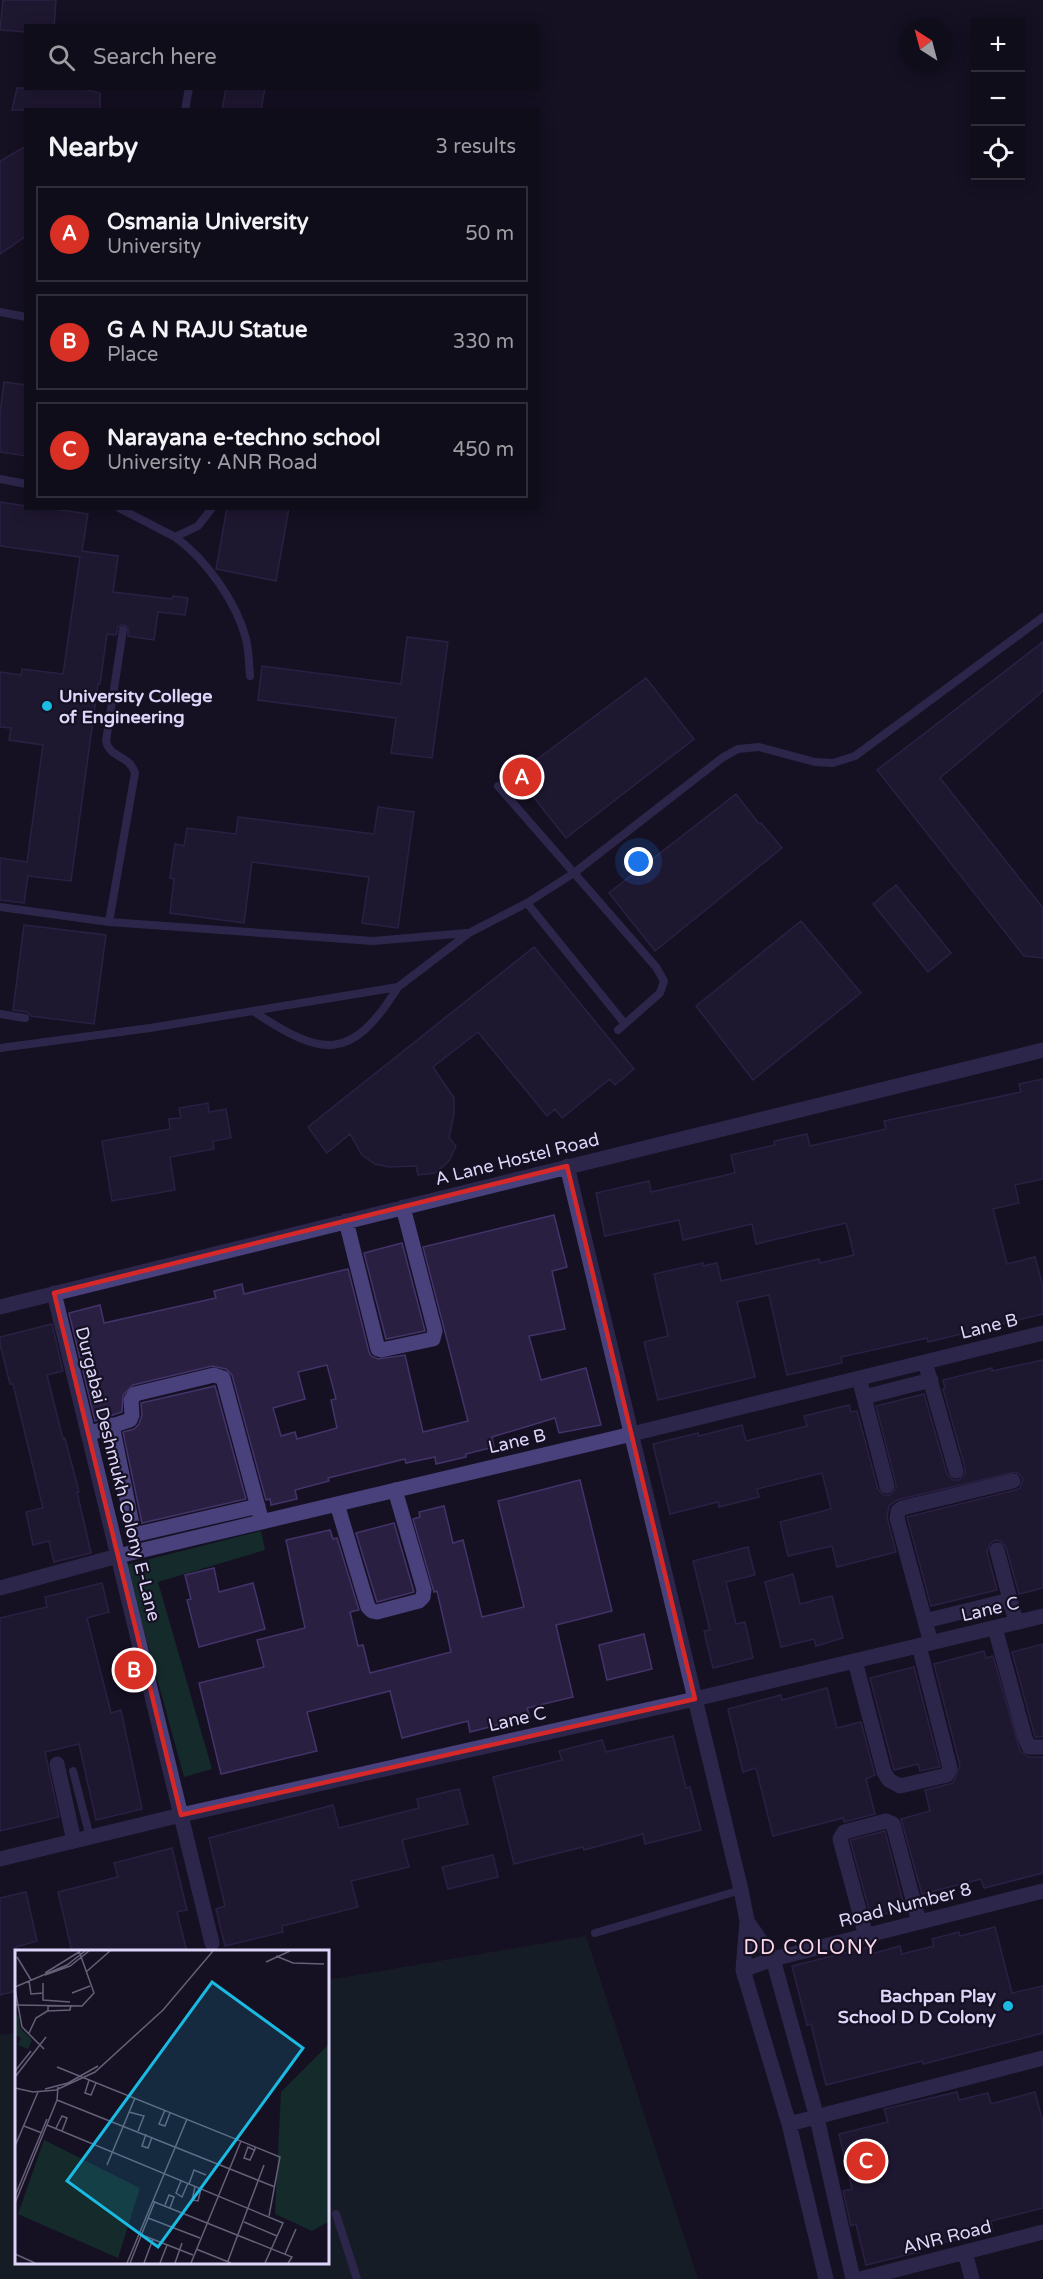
<!DOCTYPE html>
<meta charset="utf-8">
<style>
:root{--surface:#100d1a;--page:#1e1b27;--text:#f1f3f6;--muted:#9c9ca2;--line:#302d39;--accent:#d93025}
body{margin:0;font-family:"Varela Round",sans-serif;background:var(--page);color:var(--text)}
.controls{position:absolute;right:18px;top:18px;display:grid;overflow:hidden;border-radius:0px;box-shadow:0 3px 15px #0003}
.controls button{width:54px;height:54px;display:grid;place-items:center;padding:0;border:0;border-bottom:2px solid var(--line);background:var(--surface);color:var(--text);font:30px sans-serif}
.compass{position:absolute;left:899px;top:18px;width:54px;height:54px;border-radius:50%;background:var(--surface);box-shadow:0 3px 15px #0003;rotate:324deg}
.you{position:absolute;left:639px;top:862px;width:21px;height:21px;margin:-15px;border:4px solid #fff;border-radius:50%;background:#1a73e8;box-shadow:0 0 0 9px #1a73e833}
.badge{display:grid;place-items:center;width:39px;height:39px;border-radius:50%;background:var(--accent);color:#fff;font-size:20px;font-weight:700}
.pin{position:absolute;translate:-50% -50%;border:3px solid #fff;box-shadow:0 2px 6px #0006}
.list{margin:0;padding:0;list-style:none}
h2{display:flex;justify-content:space-between;align-items:center;height:78px;margin:0;padding:0 24px;font-size:26px}
h2 small{font-size:20px;font-weight:400;color:var(--muted)}
.list li{display:grid;grid-template-columns:39px 1fr auto;gap:18px;align-items:center;box-sizing:border-box;height:96px;margin:0 12px 12px;padding:0 12px;border:2px solid var(--line);border-radius:0px}
.list b{display:block;font-size:22px;white-space:nowrap}
.list p{margin:0;font-size:20px;white-space:nowrap;color:var(--muted)}
.list em{font-size:20px;font-style:normal;color:var(--muted)}
.icon{flex:none;width:33px;height:33px;fill:none;stroke:currentColor;stroke-width:2;stroke-linecap:round;stroke-linejoin:round}
.map{position:relative;flex:none;width:1043px;height:2279px;overflow:hidden}
.search{position:absolute;background:var(--surface);box-shadow:0 3px 15px #0003;left:24px;top:24px;width:516px;height:66px;display:flex;align-items:center;gap:15px;box-sizing:border-box;padding:0 21px;border-radius:0px;color:var(--muted);font-size:22px}
.panel{position:absolute;background:var(--surface);box-shadow:0 3px 15px #0003;left:24px;top:108px;width:516px;height:402px;border-radius:0px}
.map>svg:first-child{display:block}
</style>
<div class="map">
<svg width="1043" height="2279" viewBox="0 0 1043 2279">
<rect width="100%" height="100%" fill="#151122"/>
<path fill="#142a2b" d="M261,1531L265,1550L158,1582L212,1769L184,1777L126,1565Z
M586,1936L698,2279H0V2035L16,2033V2262H327V1980Z"/>
<path fill="#291f41" stroke="#44336a" stroke-width="1.5" fill-rule="evenodd" d="M3,0H56L54,26H26V32L0,30Z
M17,88H79L100,93V110H12Z
M226,88H265L261,110H222Z
M26,146V236L0,254V161Z
M4,382L26,385V456L0,452V413Z
M0,502L26,506V508H48L88,514L82,551L118,556L113,592L172,599L173,596L188,598L185,615L158,612L154,640L128,636V627L123,624L118,627L116,635L107,634L100,684H98L71,881L28,876L24,903L0,900V858L27,862L43,745L9,740L11,728L0,727V672L21,675L22,669L63,674L80,557L0,546Z
M227,508H289L276,581L216,569Z
M407,637L448,642L432,758L391,753L396,718L258,700L262,666L401,684Z
M1043,642V691L940,778L1043,908V958L1024,956L877,770Z
M646,678L694,739L566,838L516,775Z
M736,794L759,824L761,823L782,848L655,951L609,893Z
M378,807L414,812L398,928L362,923L369,877L252,862L244,923L170,913L174,879L170,878L175,844L184,846L187,828L236,834L238,817L374,834Z
M896,885L951,953L928,972L873,904Z
M801,921L861,993L753,1080L696,1006Z
M24,925L106,935L94,1024L31,1016L27,1012L13,1010Z
M534,947L634,1069L615,1085L610,1079L562,1118L555,1109L547,1116L478,1032L433,1067L454,1098V1114L449,1138L456,1146L449,1161L435,1173L418,1175L416,1166L389,1167L375,1164L362,1155L350,1134L327,1153L308,1127Z
M1043,1079V1179L1015,1185L1019,1203L993,1209L1007,1264L1035,1257L1043,1287V1314L928,1342L927,1338L841,1357L842,1363L787,1375L769,1295L737,1302L755,1377L658,1400L644,1342L668,1336L654,1274L703,1263V1266L717,1263L721,1281L819,1259L820,1263L854,1255L846,1223L756,1244L752,1224L683,1240L679,1220L605,1236L596,1193L649,1181L651,1192L735,1173L731,1155L775,1145L774,1141L807,1134L810,1146L886,1129L884,1121L1021,1092L1019,1084Z
M208,1103L209,1112L226,1109L231,1138L213,1141L214,1149L170,1157L175,1190L112,1201L102,1141L170,1129L169,1119L181,1118L179,1108Z
M554,1215L567,1267L552,1271L565,1329L529,1336L541,1380L586,1368L601,1425L559,1433L555,1418L492,1437L494,1447L466,1454V1457L436,1464L435,1457L406,1463L405,1459L328,1478L329,1481L295,1490L297,1499L271,1505L270,1499L266,1500L232,1375L226,1369L212,1366L133,1385L123,1395L122,1412L95,1421L69,1313L100,1305L104,1323L216,1298L214,1291L242,1284L244,1294L348,1269L369,1352L371,1356L378,1359L405,1355L423,1432L468,1421L423,1247ZM327,1365L336,1399L331,1400L337,1428L297,1439L295,1432L281,1436L273,1408L305,1399L298,1372Z
M402,1243L425,1331L386,1339L364,1253Z
M52,1324L63,1371L47,1375L63,1439L65,1438L79,1492H77L91,1553L54,1562L49,1541L33,1545L26,1512L43,1508L13,1384H10L0,1344V1337Z
M1043,1360V1588L1019,1594L1006,1547L1000,1541L995,1540L990,1544L987,1552L997,1590L931,1606L907,1517L1016,1490L1020,1488L1023,1479L1020,1475L1015,1472L897,1500L889,1506L887,1517L896,1552L837,1567L832,1546L788,1556L780,1522L831,1509L822,1473L757,1489L759,1497L719,1507L718,1502L670,1514L653,1444L698,1433L699,1436L742,1425L746,1441L807,1426L804,1416L849,1405L851,1412L857,1411L878,1489L884,1495H890L896,1489V1484L876,1406L924,1394L947,1474L953,1480H959L965,1474V1468L943,1389L945,1388L943,1380L992,1368V1371Z
M215,1386L246,1499L142,1523L123,1432L134,1429L139,1424L142,1415L141,1403Z
M580,1480L612,1611L556,1625L573,1697L527,1708L530,1717L470,1732L468,1721L402,1738L390,1691L307,1712L317,1751L221,1774L199,1683L264,1667L257,1640L305,1628L286,1540L330,1530L333,1539L337,1538L359,1610L350,1612L358,1646L363,1645L370,1673L451,1652L437,1591L434,1592L413,1519L420,1517L419,1512L444,1506L453,1543L463,1540L482,1617L524,1607L498,1501Z
M394,1523L414,1592L377,1602L356,1533Z
M748,1547L755,1575L726,1582L736,1624L745,1622L753,1658L713,1668L704,1631L710,1630L693,1561Z
M214,1568L219,1592L253,1583L265,1629L199,1647L187,1600L191,1599L185,1575Z
M793,1574L800,1604L832,1596L843,1638L816,1646L814,1639L781,1647L765,1582Z
M102,1583L109,1612L87,1618L111,1713L121,1710L142,1809L96,1820L79,1744L45,1752L59,1817L0,1831V1618L47,1607L45,1597Z
M644,1634L652,1669L607,1680L599,1645Z
M1043,1644V1737H1035L1012,1652Z
M984,1651L986,1658L993,1656L1020,1751L1028,1757H1043V1873L984,1888L981,1879L922,1894L901,1819L930,1811L925,1790L953,1783L960,1766L934,1664Z
M914,1667L940,1767L920,1771L918,1764L894,1770L870,1678Z
M827,1688L837,1728L861,1722L875,1775L866,1779L875,1814L844,1822L843,1818L773,1836L756,1768L743,1772L728,1709L781,1695L782,1700Z
M673,1736L686,1788L690,1787L701,1830L645,1844L643,1834L584,1850L583,1847L514,1864L493,1777L562,1760L559,1751L602,1740L606,1752Z
M459,1789L468,1824L402,1840L409,1867L351,1881L358,1907L282,1926L283,1932L225,1946L216,1909L225,1906L209,1838L333,1805L339,1828L419,1808L417,1799Z
M885,1831L905,1909L871,1917L850,1840Z
M172,1848L187,1910L177,1912L187,1952H72L58,1892L118,1877L114,1863Z
M493,1855L498,1877L448,1889L442,1867Z
M26,1892L37,1941L16,1947V1991L0,1995V1898Z
M995,1927L1012,1993L1043,1986V2033L923,2064L922,2061L826,2085L811,2024L807,2025L792,1966L869,1947L871,1954L900,1946L902,1954L934,1946L932,1939L959,1932L960,1936Z
M957,2092L959,2100L988,2093L991,2104L1035,2092L1043,2123V2208L991,2221L993,2232L919,2248V2252L866,2265L856,2224L851,2226L843,2191L852,2189L839,2134L888,2122L884,2109Z"/>
<g fill="none" stroke-linecap="round" stroke-linejoin="round">
<path stroke="#49417c" stroke-width="8" d="M185,110L189,88
M0,312L26,317
M0,479L26,484
M119,508L175,537L198,526L212,508
M175,537C206,559 237,603 246,639C249,651 249,664 250,676
M498,786L656,967L664,981L660,993L618,1030
M527,903L625,1024
M0,907L109,922L373,941L467,933
M109,922L135,773C129,754 110,759 106,741L123,630
M253,1011C322,1057 351,1063 398,987
M0,1014L25,1018
M0,1048L150,1028L398,987L469,933L527,903L574,873L722,758L738,749L759,747L815,762L833,763L855,756L1043,617
M73,1771L90,1837
M595,1933L741,1890
M336,2214L357,2279"/>
<path stroke="#49417c" stroke-width="15" d="M567,1166L741,1890L747,1921L743,1970L789,2124L826,2279
M346,1221L378,1349L381,1350L433,1339L435,1331L403,1207
M54,1293L212,1943
M0,1307L1043,1050
M925,1362L956,1471
M859,1378L887,1486
M864,1397L931,1380
M112,1425L133,1529L138,1534L258,1506
M88,1434L130,1420L132,1415L131,1400L135,1394L214,1375L223,1378L262,1522
M337,1504L368,1607L372,1611L377,1612L419,1601L423,1597L424,1590L395,1490
M997,1550L1016,1622
M0,1588L118,1556L632,1434L1043,1333
M925,1621L1010,1600
M995,1628L1025,1738L1029,1747H1043
M931,1643L897,1518L898,1511L902,1508L1013,1481
M855,1661L884,1772L889,1780L900,1786L947,1775L950,1768L919,1646
M57,1764L74,1841
M0,1859L181,1815L695,1699L1043,1616
M747,1921L773,1959L817,2118L853,2279
M866,1936L840,1839L844,1832L886,1821L893,1824L919,1922
M743,1970L773,1959L1043,1891
M789,2124L1043,2058
M965,2252L972,2279
M860,2279L1043,2232"/>
</g>
<path d="M0 0H1043V2279H0ZM567,1166L695,1699L181,1815L54,1293Z" fill="#151122" fill-opacity=".55" fill-rule="evenodd"/>
<path fill="none" stroke="#d62828" stroke-width="4.5" stroke-linejoin="round" d="M567,1166L695,1699L181,1815L54,1293Z"/>
<g fill="#1abae3" stroke="#151122" stroke-width="2">
<circle cx="47" cy="706" r="6"/>
<circle cx="1008" cy="2006" r="6"/>
</g>
<g text-anchor="middle" dominant-baseline="central" stroke-width="4.5" stroke-linejoin="round" paint-order="stroke">
<g font-size="18" font-weight="bold" fill="#ded6fa" stroke="#151122" text-anchor="start">
<text x="59" y="696">University College<tspan x="59" dy="21">of Engineering</tspan></text>
<text x="996" y="1996" text-anchor="end">Bachpan Play<tspan x="996" dy="21">School D D Colony</tspan></text>
</g>
<g font-size="18" fill="#ded6fa" stroke="#151122">
<text transform="translate(517 1159) rotate(-14)">A Lane Hostel Road</text>
<text transform="translate(989 1326) rotate(-14)">Lane B</text>
<text transform="translate(517 1441) rotate(-13)">Lane B</text>
<text transform="translate(118 1474) rotate(76)">Durgabai Deshmukh Colony E-Lane</text>
<text transform="translate(990 1609) rotate(-13)">Lane C</text>
<text transform="translate(517 1719) rotate(-13)">Lane C</text>
<text transform="translate(905 1905) rotate(-14)">Road Number 8</text>
<text transform="translate(947 2237) rotate(-14)">ANR Road</text>
</g>
<g font-size="20" letter-spacing="1.5" fill="#fbd8ea" stroke="#151122">
<text x="811" y="1948">DD COLONY</text>
</g>
</g>
<g transform="translate(15 1950)">
<rect width="314" height="314" fill="#151122"/>
<path d="M1,64L4,66L5,78L17,90L13,99L3,95L6,88L0,85ZM313,95V272L297,281L260,264L266,142ZM29,190L125,238L103,308L3,264Z" fill="#142a2b"/>
<path fill="none" stroke="#656078" stroke-width="1.5" d="M261,6L278,13L309,14M2,7L16,30M251,12L275,1M71,22L95,1M30,23L64,2M30,25L55,16L74,1M14,31L16,44L28,43V33M0,37L52,15L70,1M0,39L7,77L29,99M28,43V50L55,52M57,43L75,36M0,55L67,56L79,43L64,1M33,55V61L55,60L56,55M14,83L21,68L34,60M42,117L265,207L254,266M0,121L16,101M0,127L31,87M74,130L70,143L76,145L81,133M0,138L18,142L41,140L80,122L148,60L198,1M30,139L53,133L83,116M42,150L260,237M150,160L144,174L150,176L155,163M114,162L129,166L123,181M32,175L268,273L250,313M9,176L27,183M41,178L47,166L52,168L47,181M131,184L127,196L133,198L137,187M0,196L23,142M239,200L233,197L229,208L235,210L240,199V197M92,215L120,148M166,231L161,243L167,247L173,233M174,234L179,220L191,225M180,237L177,250L183,251L186,239M0,246L32,169M137,251L277,307L273,313M0,253L42,150L43,137M150,255L154,245L159,247L155,258M133,268L185,288M229,272L262,286M127,285L178,305M181,299L216,313M0,304L20,313M270,304L281,279M213,311L249,215M112,313L172,169M115,313L140,251M129,313L138,289M145,313L152,295M160,313L167,293M176,313L226,191"/>
<path fill="#1abae3" fill-opacity="0.15" stroke="#1abae3" stroke-width="3" d="M197,32L288,98L143,297L52,231Z"/>
<rect width="314" height="314" fill="none" stroke="#ded6fa" stroke-width="3"/>
</g>
</svg>
<div class="controls">
<button>+</button>
<button>−</button>
<button><svg class="icon" aria-label="locate" viewBox="0 0 24 24"><circle cx="12" cy="12" r="6"/><path d="M12 2v4M12 18v4M2 12h4M18 12h4"/></svg></button>
</div>
<svg class="compass" viewBox="-18 -18 36 36"><path d="M0-13l5 13h-10z" fill="#e53935"/><path d="M0 13l5-13h-10z" fill="#9c9ca2"/></svg>
<div class="you"></div>
<div class="pin badge" style="left:522px;top:777px">A</div>
<div class="pin badge" style="left:134px;top:1670px">B</div>
<div class="pin badge" style="left:866px;top:2161px">C</div>
<div class="search"><svg class="icon" aria-label="search" viewBox="0 0 24 24"><circle cx="10" cy="10" r="6"/><path d="M15 15l6 6"/></svg>Search here</div>
<section class="panel">
<h2>Nearby<small>3 results</small></h2>
<ul class="list">
<li><span class="badge">A</span><div><b>Osmania University</b><p>University</p></div><em>50 m</em></li>
<li><span class="badge">B</span><div><b>G A N RAJU Statue</b><p>Place</p></div><em>330 m</em></li>
<li><span class="badge">C</span><div><b>Narayana e-techno school</b><p>University · ANR Road</p></div><em>450 m</em></li>
</ul>
</section>
</div>
